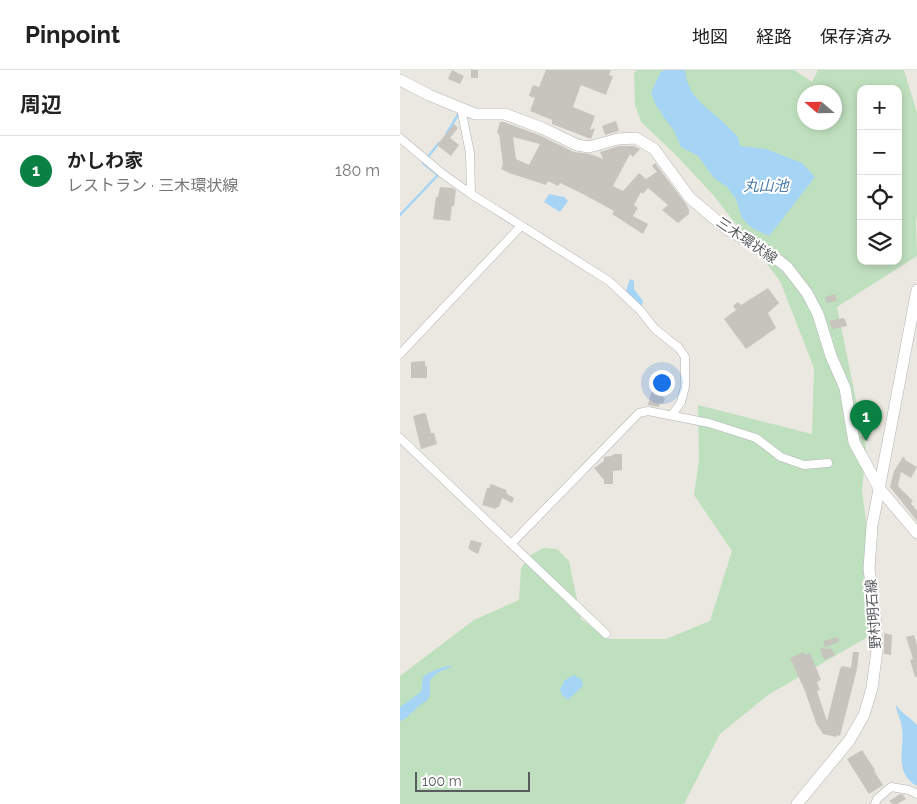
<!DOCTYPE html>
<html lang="ja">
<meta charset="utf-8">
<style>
:root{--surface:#fff;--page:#f6f6f6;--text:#222;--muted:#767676;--line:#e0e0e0;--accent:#0b8043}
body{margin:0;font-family:Raleway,"Noto Sans JP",sans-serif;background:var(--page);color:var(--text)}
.controls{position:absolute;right:15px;top:15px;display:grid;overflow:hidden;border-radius:10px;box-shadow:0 2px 8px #0003}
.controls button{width:45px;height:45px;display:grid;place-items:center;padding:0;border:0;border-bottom:1px solid var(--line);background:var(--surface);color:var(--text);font:25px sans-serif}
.compass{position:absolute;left:397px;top:15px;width:45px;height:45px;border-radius:50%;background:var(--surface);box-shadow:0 2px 8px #0003;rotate:290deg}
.scale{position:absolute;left:15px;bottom:12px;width:115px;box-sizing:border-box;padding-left:5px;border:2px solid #595c5f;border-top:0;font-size:14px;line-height:18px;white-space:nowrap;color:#595c5f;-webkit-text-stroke:4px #fff;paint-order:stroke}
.you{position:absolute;left:261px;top:312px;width:18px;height:18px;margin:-12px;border:4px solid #fff;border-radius:50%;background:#1a73e8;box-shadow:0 0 0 8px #1a73e833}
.badge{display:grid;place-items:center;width:32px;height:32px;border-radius:50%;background:var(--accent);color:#fff;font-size:16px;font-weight:700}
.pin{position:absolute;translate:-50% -41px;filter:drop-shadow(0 1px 2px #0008)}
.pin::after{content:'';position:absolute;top:26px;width:18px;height:15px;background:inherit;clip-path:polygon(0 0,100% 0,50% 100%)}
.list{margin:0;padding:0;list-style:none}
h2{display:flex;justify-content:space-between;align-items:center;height:65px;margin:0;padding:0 20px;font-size:21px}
h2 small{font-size:16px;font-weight:400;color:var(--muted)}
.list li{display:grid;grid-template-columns:32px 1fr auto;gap:15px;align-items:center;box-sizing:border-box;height:70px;padding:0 20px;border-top:1px solid var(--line)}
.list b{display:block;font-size:19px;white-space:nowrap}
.list p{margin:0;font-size:16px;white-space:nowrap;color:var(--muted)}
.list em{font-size:16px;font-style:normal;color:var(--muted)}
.icon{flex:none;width:28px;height:28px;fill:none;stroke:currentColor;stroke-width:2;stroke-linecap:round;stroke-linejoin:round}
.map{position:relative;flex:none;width:517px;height:734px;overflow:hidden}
header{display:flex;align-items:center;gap:30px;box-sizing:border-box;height:70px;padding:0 25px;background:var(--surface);border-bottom:1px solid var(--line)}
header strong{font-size:24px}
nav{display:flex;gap:28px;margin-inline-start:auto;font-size:18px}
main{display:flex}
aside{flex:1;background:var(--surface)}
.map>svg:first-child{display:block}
</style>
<header>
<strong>Pinpoint</strong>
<nav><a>地図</a><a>経路</a><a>保存済み</a></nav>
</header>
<main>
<aside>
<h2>周辺<small></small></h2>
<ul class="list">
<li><span class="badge">1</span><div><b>かしわ家</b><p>レストラン · 三木環状線</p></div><em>180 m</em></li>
</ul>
</aside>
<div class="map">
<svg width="517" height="734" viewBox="0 0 517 734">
<rect width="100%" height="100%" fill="#eae8e0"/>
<path fill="#bfe0be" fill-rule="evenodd" d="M237,0H394L412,12L418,0H504L517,43V144L516,153L517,186L437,237L466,378L462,420L473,505L471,565L368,625L320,664L284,734H0V606L74,550L119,530L121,498L131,485L143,478L157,479L169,491L181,549L209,569H266L310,551L332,481L294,425L299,390L298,335L412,364L414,298L380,211L314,126L276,85L241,52L235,34L234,3ZM461,19H498V191H461ZM404,22H434V52H404Z"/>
<path fill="#a5d4f5" d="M264,0H285C288,30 308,36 327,56C330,59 336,64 338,68C339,71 339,73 340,76L366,79L402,93L415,107L369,166L352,158L342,148L336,129L327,117L314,108L298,86L281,77L274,61L261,43L260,40L256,36L251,23L260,3Z
M149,124L164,127L168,131L160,142L144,132Z
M230,209L234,211V219L243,231L242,236L239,235L226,221Z
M47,596H53L37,603L30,610V625L27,631C15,636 9,649 0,651V637L21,622L23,607L30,602Z
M174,605L182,610L183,616L168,630L162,625L160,619L165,610Z
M496,635C502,644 510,647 517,655V716C493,703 505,678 502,658C501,650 497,644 496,635Z"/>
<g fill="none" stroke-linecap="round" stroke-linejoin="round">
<path stroke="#a5d4f5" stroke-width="2.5" d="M47,63L59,43
M0,145L38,105L23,93L39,73"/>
</g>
<path fill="#c7c4be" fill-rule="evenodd" d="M52,0L64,6L60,14L48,9Z
M71,0H78V8H71Z
M146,0H211L209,5L213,6L206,25L181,15L173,37L195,46L190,60L195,58L191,69L152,54V50L130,41L135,28L129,26L133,15L139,17Z
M216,51L219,61L205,65L202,56Z
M100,52H104L139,65L174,82L190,84L203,89L200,82L219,76H234L240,79L233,87L230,84L213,116L223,121L239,103L246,109L255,103L257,102L252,96L255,93L286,134L289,140V144L278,153L262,140L268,135L248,118L243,124L241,122L234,135L238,138L233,146L248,154L243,164L212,144L214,141L181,123L160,113L158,116L148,111L146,115L109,103L101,99L103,94L99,64L97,63ZM113,67L140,74L129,95L116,89Z
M54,54L58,58L50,68L59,75L51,86L37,75Z
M40,117L53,118L56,120L54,136H52L50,151L33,149L36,127H38Z
M368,218L379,233L368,243L376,258L346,279L324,249L336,240L333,236L338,232L341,235Z
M435,224L437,231L427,233L425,227Z
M443,248L445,249L447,256L432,259L429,251Z
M25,291V296H27V308H11V292Z
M252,320L261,322L262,327L265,328L263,334L260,333L259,337L248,335Z
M24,343L26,344L31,363H34L37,374L21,379L13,346Z
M462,354L470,356L471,358L468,371L461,369Z
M214,384H222V400L213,401V414H204V410L194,398L204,391V387L211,386Z
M503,387L505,388V390L517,397L511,408L501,402L498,416L513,431L511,433L517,441V451L490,417L494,401Z
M91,414L106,420L107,424L114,428L112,433L102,428L99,437H97L96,439L82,435L87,418H89Z
M71,470L82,473L78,484L72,481L68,478Z
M484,563L492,565L491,585L484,584Z
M514,565L517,575V607H515L510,590L513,589L506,567Z
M438,567L439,572L425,577L423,571Z
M420,578L432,579L435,585L424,590Z
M404,582L405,585L410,583L421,610L417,612L420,620L417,621L427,651L440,599L442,596L451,598L453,582H459L457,599L440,666L437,665L436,667L423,664L416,653L405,621L390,588Z
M462,680L475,700L474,701L483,715L469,724L447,689Z
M500,724L503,725L506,729L497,734H493L489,731Z"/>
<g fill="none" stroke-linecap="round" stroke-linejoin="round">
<defs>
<path id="street" d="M61,38L70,83L71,124
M0,68L43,104L71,124L209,211L240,240L255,259L279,278L285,287V317L281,332L272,345
M0,284L121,156
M0,368L206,564
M111,474L239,343L248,341L309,353L356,368L381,387L404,395L428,393
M475,734L477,729L491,717L509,720L517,724"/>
<path id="secondary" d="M0,10L29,25L75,44H105L142,58L177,75L189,77L218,69L236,68L254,79L290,128L328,160L365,180L387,197L407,223L418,244L431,286L445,318L454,372L479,418L517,463
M397,734L449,671L464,645L472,618L477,580L475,544L469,499L472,456L517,220"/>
</defs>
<use href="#street" stroke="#b1b3b6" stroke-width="9"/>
<use href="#secondary" stroke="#b2b5b9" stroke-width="12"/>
<use href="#street" stroke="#fff" stroke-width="8"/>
<use href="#secondary" stroke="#fff" stroke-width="11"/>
</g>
<g text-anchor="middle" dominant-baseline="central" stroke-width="4" stroke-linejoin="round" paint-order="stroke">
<g font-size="14" fill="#595c5f" stroke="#fff">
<text transform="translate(347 170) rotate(34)">三木環状線</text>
<text transform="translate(473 544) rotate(-94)">野村明石線</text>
</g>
<g font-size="15" font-style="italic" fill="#487aad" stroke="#fff">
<text x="366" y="116">丸山池</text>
</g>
</g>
</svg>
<div class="controls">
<button>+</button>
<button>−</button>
<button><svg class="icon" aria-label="locate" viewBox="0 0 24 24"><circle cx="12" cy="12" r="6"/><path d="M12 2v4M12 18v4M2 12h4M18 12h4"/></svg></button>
<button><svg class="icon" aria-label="layers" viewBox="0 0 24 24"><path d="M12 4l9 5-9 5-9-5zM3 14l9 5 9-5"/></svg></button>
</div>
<svg class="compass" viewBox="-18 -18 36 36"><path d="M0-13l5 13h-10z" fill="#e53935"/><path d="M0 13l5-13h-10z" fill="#767676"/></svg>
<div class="scale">100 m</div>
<div class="you"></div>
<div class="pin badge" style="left:466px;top:371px">1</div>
</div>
</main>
